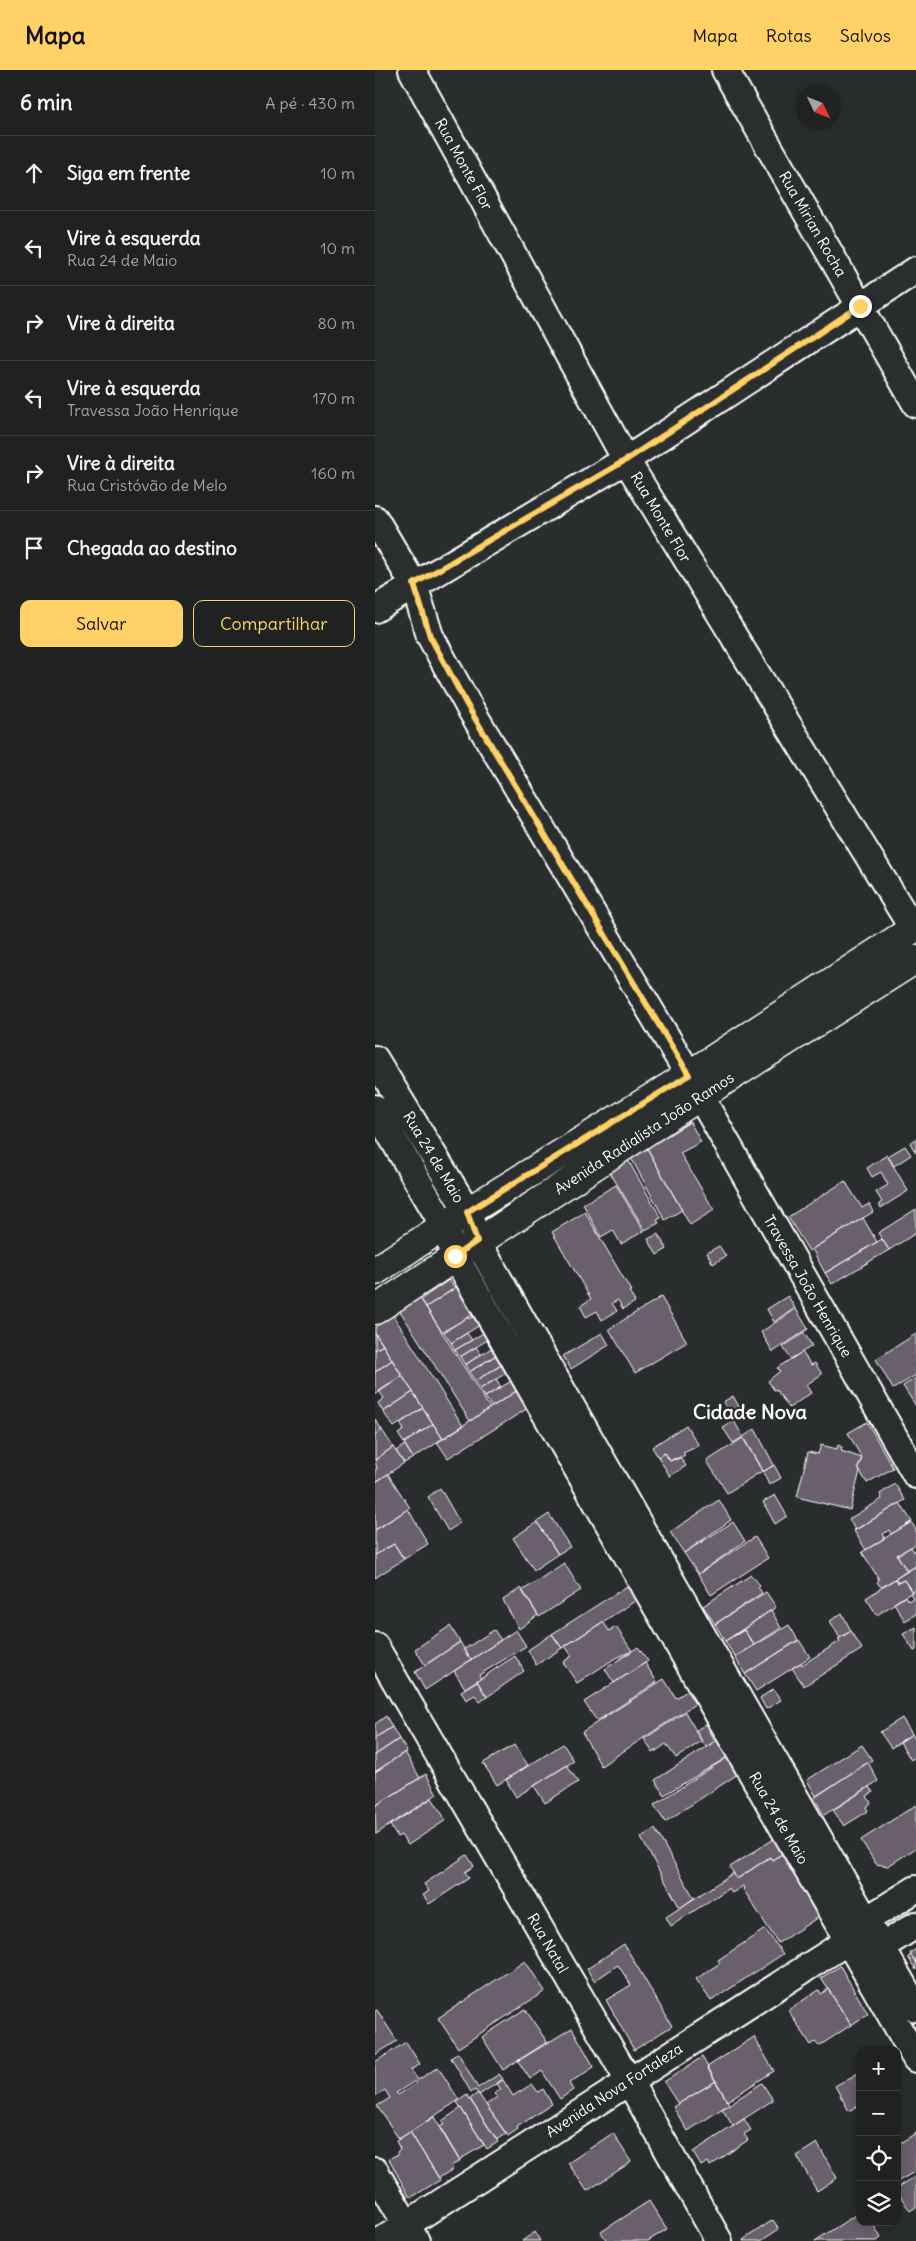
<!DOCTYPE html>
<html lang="pt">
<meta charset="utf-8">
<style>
:root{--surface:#202222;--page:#282a2a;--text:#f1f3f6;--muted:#a2a4a5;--line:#3d3f40;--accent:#ffd166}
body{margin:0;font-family:Delius,sans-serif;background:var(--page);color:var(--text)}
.controls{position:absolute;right:15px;bottom:15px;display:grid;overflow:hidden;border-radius:10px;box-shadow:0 2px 12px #0003}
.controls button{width:45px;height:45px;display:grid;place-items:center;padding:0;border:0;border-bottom:1px solid var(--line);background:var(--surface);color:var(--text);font:25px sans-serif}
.compass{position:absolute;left:421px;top:15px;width:45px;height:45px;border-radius:50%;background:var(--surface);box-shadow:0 2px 12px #0003;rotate:133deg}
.stop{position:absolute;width:15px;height:15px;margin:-11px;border:4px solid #ffd166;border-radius:50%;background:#fff}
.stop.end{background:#ffd166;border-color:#fff;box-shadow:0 1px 5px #0008}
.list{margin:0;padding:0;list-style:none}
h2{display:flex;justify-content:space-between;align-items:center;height:65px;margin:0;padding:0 20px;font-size:21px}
h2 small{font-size:16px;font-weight:400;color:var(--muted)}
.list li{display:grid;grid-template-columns:32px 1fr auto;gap:15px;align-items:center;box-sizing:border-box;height:75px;padding:0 20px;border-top:1px solid var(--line)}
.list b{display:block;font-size:19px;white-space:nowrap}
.list p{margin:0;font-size:16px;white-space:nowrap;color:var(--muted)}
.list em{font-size:16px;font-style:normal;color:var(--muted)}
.actions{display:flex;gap:10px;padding:15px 20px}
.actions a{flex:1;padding:11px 0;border:1px solid var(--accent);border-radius:10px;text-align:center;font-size:18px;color:var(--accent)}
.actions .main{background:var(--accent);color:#111}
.icon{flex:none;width:28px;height:28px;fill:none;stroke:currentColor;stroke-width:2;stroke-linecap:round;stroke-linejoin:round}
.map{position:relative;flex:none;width:541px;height:2171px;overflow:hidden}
header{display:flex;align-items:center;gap:30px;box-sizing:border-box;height:70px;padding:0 25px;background:var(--accent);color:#111}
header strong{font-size:24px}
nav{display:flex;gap:28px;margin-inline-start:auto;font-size:18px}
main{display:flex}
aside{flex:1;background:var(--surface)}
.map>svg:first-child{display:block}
</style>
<header>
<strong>Mapa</strong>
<nav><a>Mapa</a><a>Rotas</a><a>Salvos</a></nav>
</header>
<main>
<aside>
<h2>6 min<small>A pé · 430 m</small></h2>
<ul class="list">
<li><svg class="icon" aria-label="ahead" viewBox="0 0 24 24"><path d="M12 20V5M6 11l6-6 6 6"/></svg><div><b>Siga em frente</b></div><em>10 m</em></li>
<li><svg class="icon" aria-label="left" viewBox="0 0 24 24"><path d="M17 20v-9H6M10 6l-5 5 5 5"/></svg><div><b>Vire à esquerda</b><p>Rua 24 de Maio</p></div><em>10 m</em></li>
<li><svg class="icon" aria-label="right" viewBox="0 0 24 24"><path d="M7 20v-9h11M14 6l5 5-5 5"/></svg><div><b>Vire à direita</b></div><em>80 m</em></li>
<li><svg class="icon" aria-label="left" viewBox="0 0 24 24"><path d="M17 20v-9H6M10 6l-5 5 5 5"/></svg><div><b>Vire à esquerda</b><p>Travessa João Henrique</p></div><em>170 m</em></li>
<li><svg class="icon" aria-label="right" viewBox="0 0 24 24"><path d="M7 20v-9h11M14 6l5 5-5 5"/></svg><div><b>Vire à direita</b><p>Rua Cristóvão de Melo</p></div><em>160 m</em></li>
<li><svg class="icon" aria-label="arrive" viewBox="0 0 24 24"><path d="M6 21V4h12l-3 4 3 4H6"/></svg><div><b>Chegada ao destino</b></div></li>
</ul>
<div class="actions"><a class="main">Salvar</a><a>Compartilhar</a></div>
</aside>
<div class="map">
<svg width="541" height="2171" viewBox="0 0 541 2171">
<rect width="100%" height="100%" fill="#2a2d2e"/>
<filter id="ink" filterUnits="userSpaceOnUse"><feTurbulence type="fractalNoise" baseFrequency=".02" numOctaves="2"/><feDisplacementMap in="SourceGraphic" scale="10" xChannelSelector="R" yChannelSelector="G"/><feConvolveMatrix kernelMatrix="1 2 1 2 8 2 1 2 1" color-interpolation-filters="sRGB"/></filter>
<g filter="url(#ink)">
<path fill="#6a5e6d" stroke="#fff" fill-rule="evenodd" d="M315,1052L326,1072L305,1083L339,1140L315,1155L272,1078Z
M541,1069V1083L535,1073Z
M530,1076L536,1085L519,1096L513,1086Z
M272,1078L307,1140L290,1150L256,1088Z
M512,1085L533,1121L506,1138L504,1134L507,1132L501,1122L513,1115L506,1102L497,1107L492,1098Z
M253,1090L286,1148L282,1150L284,1153L270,1160L234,1101Z
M470,1111L487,1138L494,1134L498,1142L434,1181L413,1147Z
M241,1115L269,1161L246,1174L238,1160L226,1167L208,1134Z
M541,1139V1163L514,1180L503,1163Z
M210,1142L256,1221H254L260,1232L248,1239L243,1230L237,1233L242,1241L227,1250L222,1241L211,1247L205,1236L216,1229L177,1162Z
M488,1148L502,1172L450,1203L437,1179Z
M283,1164L292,1179L282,1185L273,1169Z
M507,1169L514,1180L457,1214L450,1203Z
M344,1176L351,1186L338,1194L332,1183Z
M74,1210L80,1218L51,1237L46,1229Z
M83,1216L99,1244L67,1262L51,1237Z
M413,1226L420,1238L399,1252L392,1239Z
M286,1227L312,1272L260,1303L234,1259Z
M45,1228L115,1338L95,1351L25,1241Z
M421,1239L433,1259L398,1282L386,1262Z
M18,1245L88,1356L68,1369L0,1263V1257Z
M100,1245L105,1255L76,1273L69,1262L93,1247L94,1249Z
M110,1262L114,1269L85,1287L80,1280Z
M0,1263L8,1275L0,1280Z
M92,1263L97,1270L80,1280L76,1273Z
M227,1263L234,1275L196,1299L188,1286Z
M429,1263L437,1276L416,1289L408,1277Z
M541,1264V1305L518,1319L501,1289Z
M8,1275L17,1290L0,1302V1280Z
M101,1277L106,1284L90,1295L85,1287Z
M118,1277L123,1284L94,1302L90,1295Z
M427,1282L436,1295L440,1293L447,1304L431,1315L436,1323L414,1338L401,1319L399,1320L393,1311L405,1301L402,1298Z
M123,1284L128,1294L100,1311L94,1302Z
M17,1290L27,1306L0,1325V1302Z
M128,1294L133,1302L105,1319L100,1311Z
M27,1306L38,1322L8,1342L3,1333L9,1328L4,1321Z
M541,1308V1336L528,1316Z
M121,1309L126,1317L110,1327L105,1319Z
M138,1310L143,1320L117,1337L110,1327Z
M143,1320L153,1338L73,1388L62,1372Z
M38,1322L48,1338L19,1357L8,1342Z
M358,1326L367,1342L357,1348L348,1332Z
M48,1338L58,1354L29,1373L23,1364L29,1360L25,1353Z
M0,1349L7,1360L0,1365Z
M359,1351L368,1367L358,1373L348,1358Z
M492,1352L518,1398L492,1413L483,1398L487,1388L473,1363Z
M58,1354L68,1369L38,1388L29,1373Z
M311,1355L323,1374L321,1377L308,1383L310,1385L301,1390L300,1388L295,1391L290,1383L283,1387L277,1377Z
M380,1359L399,1395L388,1402L368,1367Z
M7,1360L18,1377L0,1390V1365Z
M368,1368L387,1401L352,1423L332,1391Z
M30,1375L38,1388L29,1393L21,1381Z
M446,1375L462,1379L463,1375L467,1377L466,1381L487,1388L483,1398L485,1401L475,1440L422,1427L433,1382L443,1384Z
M18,1377L29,1393L1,1412L0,1400L2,1399L0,1390Z
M290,1383L295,1391L305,1387L311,1396L295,1406L283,1387Z
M399,1395L406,1408L394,1415L388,1402Z
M13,1404L35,1438L0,1460V1412Z
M520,1414L530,1430L480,1460L474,1449L507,1429L505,1424Z
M65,1418L85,1453L73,1461L53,1427Z
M400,1425L412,1446L400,1454L388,1432Z
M344,1430L356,1450L309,1483L295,1462Z
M525,1433L537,1452L516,1464L514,1460L508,1464L510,1468L491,1480L479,1461Z
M33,1439L53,1474L29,1489L19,1474L0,1485V1460Z
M174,1444L195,1477L183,1484L162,1452Z
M162,1452L183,1484L159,1500L138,1468Z
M358,1452L370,1471L323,1504L309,1483Z
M536,1452L541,1460V1474L522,1485L532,1501L507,1517L505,1516L502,1512L504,1510L502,1506L487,1482Z
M380,1467L393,1488L336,1525L323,1504Z
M19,1474L29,1489L0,1508V1485Z
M536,1477L541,1485V1496L532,1501L522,1485Z
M189,1493L206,1520L164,1547L147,1521Z
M541,1496V1519L537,1522L529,1510L523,1513L520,1509Z
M376,1505L385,1515L383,1517L387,1523L340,1554L328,1536Z
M520,1509L523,1513L529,1510L537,1522L502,1545L491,1528Z
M252,1516L260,1531L187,1578L177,1564Z
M146,1518L163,1545L144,1559L128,1530Z
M541,1519V1544L530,1551L519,1533L530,1526L533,1531L538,1528L535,1523Z
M391,1522L401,1537L350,1571L340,1554Z
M396,1540L406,1558L379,1575L369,1560L359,1566Z
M467,1543L476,1561L465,1568L455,1551Z
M228,1552L234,1561L241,1557L257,1581L239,1589L202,1613L188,1592L197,1586L190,1576Z
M414,1555L423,1570L370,1604L360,1587Z
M75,1556L85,1572L50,1595L40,1579Z
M541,1557V1580L539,1581L528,1564Z
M119,1560L126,1570L96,1590L88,1580Z
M141,1560L151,1576L104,1605L106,1608L90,1618L79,1601Z
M369,1560L379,1575L360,1587L350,1571Z
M476,1561L487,1579L429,1616L417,1598L426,1593L427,1595L465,1571L463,1569Z
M177,1564L187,1578L161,1595L153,1580Z
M424,1570L435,1587L381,1621L370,1604Z
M85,1572L96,1590L50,1620L40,1602Z
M263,1577L273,1591L239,1613L230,1599Z
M140,1586L149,1601L112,1627L102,1611Z
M270,1593L282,1612L222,1651L209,1632Z
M289,1609L301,1628L312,1621L320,1634L226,1696L207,1662Z
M102,1611L112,1627L105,1632L100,1625L91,1630L86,1621Z
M398,1619L406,1630L391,1639L385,1628Z
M310,1642L327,1671L301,1688L291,1674L278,1683L269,1669Z
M11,1646L17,1657L0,1668V1654Z
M527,1648L537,1664L516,1678L505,1662Z
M331,1654L340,1671L331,1677L320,1661Z
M17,1657L24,1669L0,1685V1668Z
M537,1664L541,1671V1686L536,1690L525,1672Z
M24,1669L32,1681L0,1702V1685Z
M344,1669L354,1686L289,1725L280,1710Z
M188,1674L199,1691L141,1727L131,1710Z
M139,1675L153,1695L122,1715L108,1693Z
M487,1675L497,1690L441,1726L432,1710Z
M30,1682L45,1708L0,1736V1702Z
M356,1685L366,1702L290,1752L279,1735Z
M493,1692L503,1711L449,1745L439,1728Z
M192,1695L203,1712L170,1733L159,1716Z
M51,1704L62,1724L1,1764L0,1736Z
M494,1717L498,1722L492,1726L496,1733L491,1737L493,1741L469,1756L458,1740Z
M57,1728L71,1750L33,1775L26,1765L22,1767L15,1755Z
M541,1735V1778L513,1796L501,1794L486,1770Z
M280,1759L319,1828L305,1838L266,1768Z
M399,1769L407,1784L397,1790L395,1787L362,1809L355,1797Z
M407,1784L445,1846L403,1873L368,1819L369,1818L368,1816L357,1823L354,1818L296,1856L291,1847L358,1803L362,1809L395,1787L397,1790Z
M92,1785L99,1796L90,1802L94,1808L54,1834L48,1825L54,1821L49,1814Z
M390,1859L408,1884L336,1931L321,1909L345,1893L343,1890Z
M249,1874L297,1956L259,1980L231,1930L256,1915L243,1895L219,1911L212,1899Z
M541,1879V1893L535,1883Z
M536,1885L541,1893V1900L533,1887Z
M150,1891L170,1921L83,1978L63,1948Z
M465,1896L493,1944L476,1955L446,1908Z
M453,1919L476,1955L444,1976L440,1972L436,1975L413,1940L444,1920L446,1924Z
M150,1939L172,1972L128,2000L107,1967Z
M2,1940L22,1971L0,1985V1941Z
M197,1958L219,1997L194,2013L198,2020L185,2029L167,2001L155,2009L143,1991Z
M379,1967L399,2001L352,2031L332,1997Z
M31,1972L45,1994L36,2000L43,2010L63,1997L84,2030L24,2069L2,2036L15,2028L10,2020L0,2026V1992ZM40,2011L42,2013L23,2025L21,2023Z
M83,1983L103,2018L124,2004L128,2009L104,2025L100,2020L96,2022L76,1988Z
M327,1987L341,2011L303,2034L289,2012Z
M485,2002V2034L474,2041L460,2016Z
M128,2010L138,2026L157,2014L163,2022L168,2019L177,2034L142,2057L143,2059L133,2066L111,2035L122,2027L119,2024L126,2019L122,2014Z
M341,2011L354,2034L313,2061L298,2037Z
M387,2013L398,2030L358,2056L347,2039Z
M103,2023L131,2064L122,2070L95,2029Z
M92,2025L123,2072L112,2079L82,2032Z
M86,2038L109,2075L84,2090L64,2057L69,2055L67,2051Z
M59,2047L85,2091L76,2096L78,2099L64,2108L35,2062Z
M369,2049L376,2060L369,2064L373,2070L335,2096L333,2092L326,2096L318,2082Z
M35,2062L65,2110L37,2127L34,2126L14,2089L23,2084L22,2082L25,2079L21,2071Z
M238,2063L256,2092L212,2121L193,2093Z
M541,2063V2101L522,2112V2075Z
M442,2073L462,2108L442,2121L422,2086Z
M541,2106V2137L535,2141L522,2121V2118Z
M274,2131L292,2159L273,2171H232L226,2162Z
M485,2142V2152H497L506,2168L502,2171H440Z
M398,2150L404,2159L386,2171H368V2170Z
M160,2162L165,2171H147Z"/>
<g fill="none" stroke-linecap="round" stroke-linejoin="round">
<defs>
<path id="minor" d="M37,0L251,390L538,859
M350,0L541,334
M0,449L39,515L55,566L93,635L314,1005
M0,539L251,390L541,200
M0,989L93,1142L102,1171L156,1266L541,1938
M325,1026L541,1405
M0,1038L69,1156L80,1186L541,1989
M0,1576L254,2011L344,2171
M489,1873L506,1877L541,1855
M0,2101L41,2171
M6,2171L473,1871L491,1850L541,1819"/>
<path id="major" d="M0,1201L69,1156L314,1005L541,857
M0,1240L325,1026L541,889"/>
</defs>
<use href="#minor" stroke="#fff" stroke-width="30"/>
<use href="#major" stroke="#fff" stroke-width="31"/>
<use href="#minor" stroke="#2a2d2e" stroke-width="26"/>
<use href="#major" stroke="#2a2d2e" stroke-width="28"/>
</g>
</g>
<g fill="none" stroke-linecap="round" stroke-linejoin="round" filter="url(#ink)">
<path stroke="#ffd166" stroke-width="6" d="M80,1186L102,1171L92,1142L314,1005L92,635L55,566L39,514L251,390L485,236"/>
</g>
<g text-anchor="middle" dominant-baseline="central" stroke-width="4" stroke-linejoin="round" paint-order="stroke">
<g font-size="15" fill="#fff" stroke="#2a2d2e">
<text transform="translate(89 94) rotate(61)">Rua Monte Flor</text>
<text transform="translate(438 154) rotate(60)">Rua Mirian Rocha</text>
<text transform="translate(286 447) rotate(59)">Rua Monte Flor</text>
<text transform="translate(269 1063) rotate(-33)">Avenida Radialista João Ramos</text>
<text transform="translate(59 1087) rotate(59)">Rua 24 de Maio</text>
<text transform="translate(433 1216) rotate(60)">Travessa João Henrique</text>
<text transform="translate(404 1748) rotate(60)">Rua 24 de Maio</text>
<text transform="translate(173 1873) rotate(60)">Rua Natal</text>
<text transform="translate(239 2020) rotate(-33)">Avenida Nova Fortaleza</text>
</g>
<g font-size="20" font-weight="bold" fill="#fff" stroke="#2a2d2e">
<text x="375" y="1341">Cidade Nova</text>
</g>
</g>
</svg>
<div class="controls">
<button>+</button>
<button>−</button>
<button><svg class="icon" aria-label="locate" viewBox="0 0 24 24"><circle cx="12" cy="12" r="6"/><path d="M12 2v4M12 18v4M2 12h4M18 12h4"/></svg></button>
<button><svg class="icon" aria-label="layers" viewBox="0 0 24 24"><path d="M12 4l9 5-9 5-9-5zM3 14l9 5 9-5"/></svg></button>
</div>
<svg class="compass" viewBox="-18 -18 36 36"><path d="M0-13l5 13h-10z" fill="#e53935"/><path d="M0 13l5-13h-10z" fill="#a2a4a5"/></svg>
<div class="stop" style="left:80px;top:1186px"></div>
<div class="stop end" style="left:485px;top:236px"></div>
</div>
</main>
